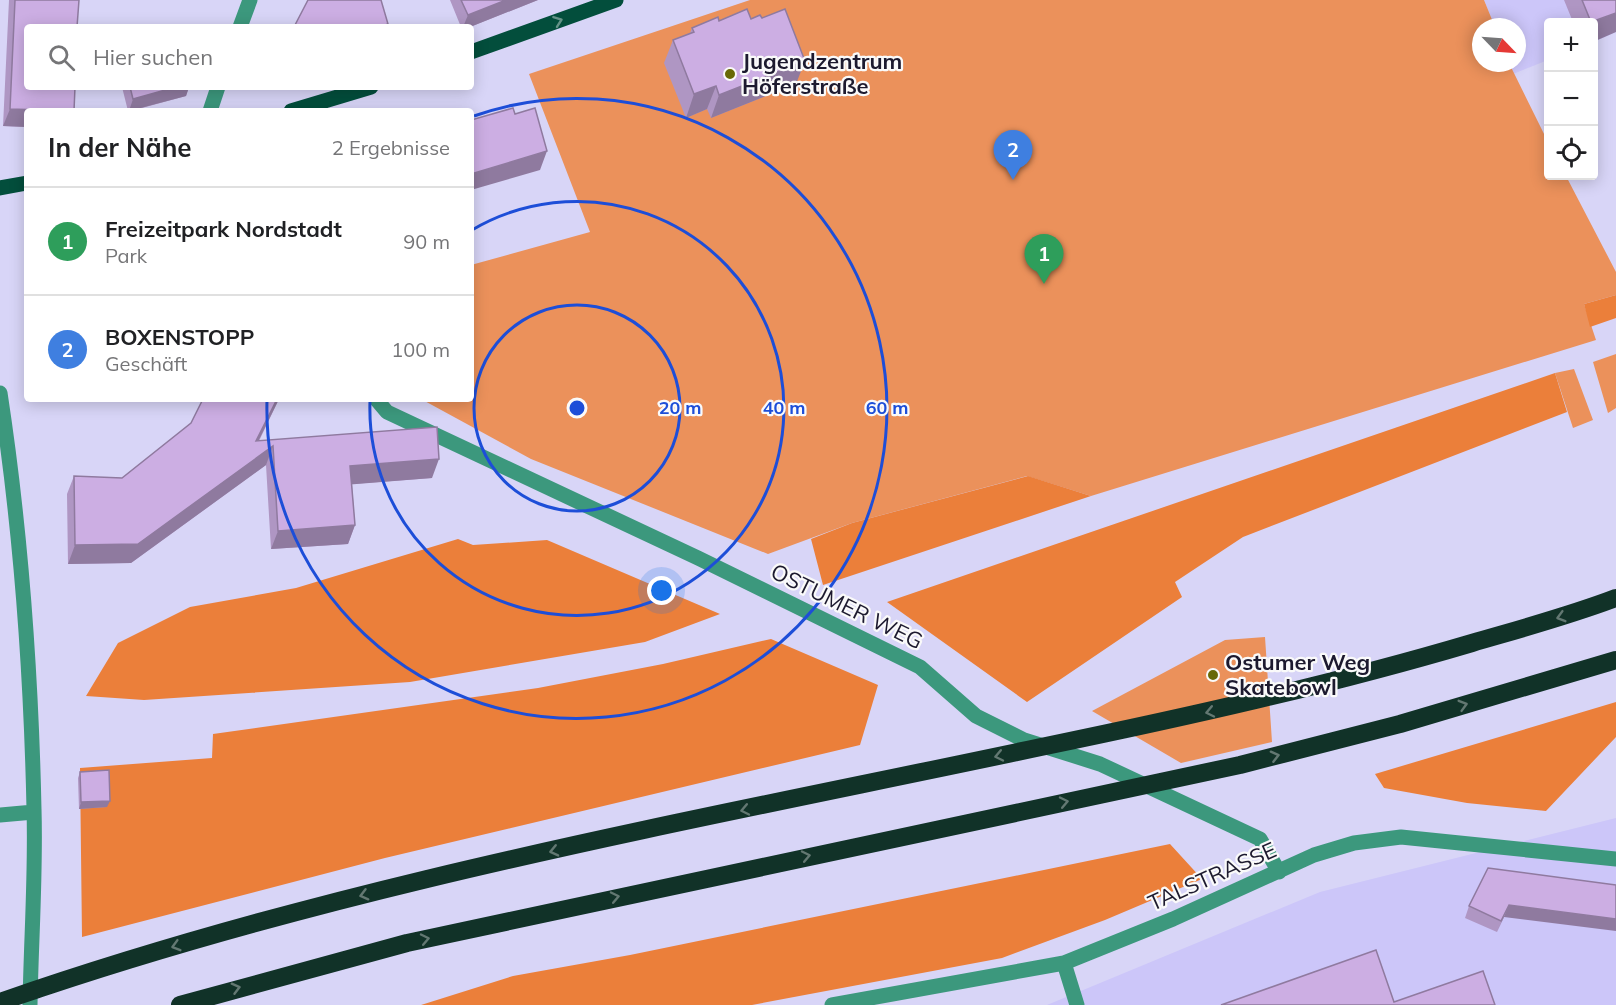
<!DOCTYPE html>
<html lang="de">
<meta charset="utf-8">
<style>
:root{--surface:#fff;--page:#f2f2f2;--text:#202124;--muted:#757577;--line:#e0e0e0;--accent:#0f766e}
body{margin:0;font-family:Mulish,sans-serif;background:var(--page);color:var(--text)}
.controls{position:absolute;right:18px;top:18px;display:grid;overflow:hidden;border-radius:6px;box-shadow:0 3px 15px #0003}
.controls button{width:54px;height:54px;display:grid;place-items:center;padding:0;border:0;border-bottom:2px solid var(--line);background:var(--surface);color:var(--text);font:30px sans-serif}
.compass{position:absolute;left:1472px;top:18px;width:54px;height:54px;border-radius:50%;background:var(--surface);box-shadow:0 3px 15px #0003;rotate:115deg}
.you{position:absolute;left:662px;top:591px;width:21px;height:21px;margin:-15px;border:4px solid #fff;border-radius:50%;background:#1a73e8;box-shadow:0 0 0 9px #1a73e833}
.badge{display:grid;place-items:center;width:39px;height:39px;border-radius:50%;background:var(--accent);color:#fff;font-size:20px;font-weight:700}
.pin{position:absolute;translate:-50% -50px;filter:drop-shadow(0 2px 3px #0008)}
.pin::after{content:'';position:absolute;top:32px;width:21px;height:18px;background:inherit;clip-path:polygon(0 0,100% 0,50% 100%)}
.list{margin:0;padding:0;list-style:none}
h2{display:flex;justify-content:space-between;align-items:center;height:78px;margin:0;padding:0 24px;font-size:26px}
h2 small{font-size:20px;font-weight:400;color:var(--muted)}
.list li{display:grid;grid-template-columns:39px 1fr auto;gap:18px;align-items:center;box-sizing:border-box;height:108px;padding:0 24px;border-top:2px solid var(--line)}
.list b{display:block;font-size:22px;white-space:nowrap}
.list p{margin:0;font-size:20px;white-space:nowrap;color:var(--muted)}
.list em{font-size:20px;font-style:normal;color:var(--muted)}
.icon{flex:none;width:33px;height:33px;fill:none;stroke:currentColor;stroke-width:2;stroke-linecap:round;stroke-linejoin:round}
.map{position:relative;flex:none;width:1616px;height:1005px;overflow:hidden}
.search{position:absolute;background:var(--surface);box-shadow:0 3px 15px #0003;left:24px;top:24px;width:450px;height:66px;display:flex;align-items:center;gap:15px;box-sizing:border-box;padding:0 21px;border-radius:6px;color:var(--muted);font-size:22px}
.panel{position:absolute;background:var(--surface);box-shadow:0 3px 15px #0003;left:24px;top:108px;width:450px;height:294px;border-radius:6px}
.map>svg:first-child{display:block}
</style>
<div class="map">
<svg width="1616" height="1005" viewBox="0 0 1616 1005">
<rect width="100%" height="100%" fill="#d8d5f7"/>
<path fill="#ccc6f9" d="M1484,0H1616V32L1594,42V22H1548V60L1513,74L1509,63H1517V27H1495Z
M1616,818V1005H1047L1320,892Z"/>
<path fill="#eb915b" d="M750,0H1484L1495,27H1481V63H1509L1548,142V176H1566L1616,272V295L1584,304L1596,340L1091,496L1027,476L852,523L768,554L531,459L421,399H471V265L590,232L529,74Z
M1616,354V408L1608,413L1593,362Z
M1574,369L1593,420L1573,428L1555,373Z
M1265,637L1272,742L1181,763L1092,711L1225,640Z"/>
<path fill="#eb7f3a" d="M1616,295V318L1590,327L1584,304Z
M1555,373L1567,412L1243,537L1175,582L1182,597L1027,702L887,602Z
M1028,476L1091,496L823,585L811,539L852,523Z
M458,539L473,545L547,540L720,614L645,642L410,682L144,700L86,696L118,643L190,607L296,588Z
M771,639L878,685L860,745L385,858L82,937L80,768L212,758L213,734L538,688L663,664Z
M1616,702V737L1546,811L1467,803L1384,788L1375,774Z
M1170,844L1202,879L1105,920L1002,958L752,1005H421L513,976L630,955Z"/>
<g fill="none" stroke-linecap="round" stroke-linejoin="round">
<path stroke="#3c987d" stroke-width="15" d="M240,27L250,0
M210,111L218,87
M0,393C21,531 31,670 34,809C36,874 31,940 30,1005
M376,399L387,412L698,558L920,667L976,716L1024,740L1100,764L1260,839L1279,872
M0,815L34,812
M1064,963L1077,1005
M832,1005L1064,963L1173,919L1314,855L1354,843L1401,837L1616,859"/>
<path stroke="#034e3c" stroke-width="15" d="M471,52L616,0
M291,111L371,87
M0,188L27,183"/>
<path stroke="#113228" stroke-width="18" d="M0,1002C338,884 692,821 1041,747C1186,717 1330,685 1472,643C1520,629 1569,616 1616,598
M180,1005L407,943L1240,765L1400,724L1616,660"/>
</g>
<path fill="#af96c3" d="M9,0H79L27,111V127L3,126Z
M450,0H538L470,27H461Z
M1564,0H1616L1593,22H1573Z
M751,19L796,84L711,118L707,109L686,118L664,63L673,40L690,33L692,28L719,21Z
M122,87H189L186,96L131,111H128Z
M203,399H279L259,441L432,478L352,484L355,525L348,544L271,549L266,465L131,563L68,564L67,494L74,476L122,478L191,423Z
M80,772L107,807L79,809L78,778Z
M1469,906L1504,917L1497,932L1465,918Z"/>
<path fill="#8f7a9f" d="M506,0H538L470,27H463L468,15Z
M1616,13V32L1593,42V22H1592Z
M805,61L796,84L711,118L719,95Z
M716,86L707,109L686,118L694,94Z
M176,87H189L186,96L129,111L133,99Z
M10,109L66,111H27V127L3,126Z
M547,151L540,170L471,190V174Z
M277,399H279L249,460L256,441Z
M273,446L266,465L131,563L68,564L75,545Z
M439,459L432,478L344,485L350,466Z
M355,525L348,544L271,549L278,531Z
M110,801L107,807L79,809L81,802Z
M1509,905L1616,919V931L1504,917L1497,932Z"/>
<path fill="#ccaee3" stroke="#8f7a9f" stroke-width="1.5" d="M15,0H79L77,27H27V87H75L74,111L10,109Z
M308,0H381L388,24L379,27H294Z
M461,0H506L468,15Z
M1582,0H1616V13L1591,22Z
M747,9L751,19L760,15L762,18L785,9L805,61L719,95L716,86L694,94L673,40L694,32L692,28L718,17L719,21Z
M130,87H176L133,99Z
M513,108L515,114L535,108L547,151L471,174V120Z
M203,399H277L256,441L437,427L439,459L350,466L355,525L278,531L273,446L138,544L75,545L74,476L122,478L191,423Z
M109,770L110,801L81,802L80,772Z
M1488,868L1616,885V919L1509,905L1501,921L1469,906Z
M1376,950L1394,1002L1483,971L1495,1005H1221Z"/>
<defs><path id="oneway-chevron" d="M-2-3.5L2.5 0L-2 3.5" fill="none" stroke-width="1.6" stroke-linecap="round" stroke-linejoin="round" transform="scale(1.5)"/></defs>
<use stroke="#669388" href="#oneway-chevron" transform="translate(558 21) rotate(-20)"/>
<g stroke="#637872">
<use href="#oneway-chevron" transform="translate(1561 617) rotate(164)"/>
<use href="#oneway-chevron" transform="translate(1463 705) rotate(-16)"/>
<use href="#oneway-chevron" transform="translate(1210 712) rotate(168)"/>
<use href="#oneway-chevron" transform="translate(999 756) rotate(168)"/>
<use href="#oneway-chevron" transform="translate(1275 756) rotate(-14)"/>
<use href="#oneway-chevron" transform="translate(1064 802) rotate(-12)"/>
<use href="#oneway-chevron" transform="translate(745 810) rotate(168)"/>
<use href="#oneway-chevron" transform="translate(554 851) rotate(167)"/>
<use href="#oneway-chevron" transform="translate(806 856) rotate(-12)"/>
<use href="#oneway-chevron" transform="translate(364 895) rotate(165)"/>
<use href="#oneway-chevron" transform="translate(615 897) rotate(-12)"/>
<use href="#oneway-chevron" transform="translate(425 939) rotate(-12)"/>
<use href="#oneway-chevron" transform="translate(176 946) rotate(164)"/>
<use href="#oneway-chevron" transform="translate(236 988) rotate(-15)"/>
</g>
<g fill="none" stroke="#1d4ed8" stroke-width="3">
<circle cx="577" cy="408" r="103"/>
<path d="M472 230A207 207 0 1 1 370 401"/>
<path d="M474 116A310 310 0 1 1 267 400"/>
</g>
<g fill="#686906" stroke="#fafafa" stroke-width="2">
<circle cx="730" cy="74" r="6"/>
<circle cx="1213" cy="675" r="6"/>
</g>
<g text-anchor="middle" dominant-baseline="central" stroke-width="4.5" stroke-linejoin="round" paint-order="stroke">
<g font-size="22" font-weight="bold" fill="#1d1a2f" stroke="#fafafa" text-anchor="start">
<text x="742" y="61">Jugendzentrum<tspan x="742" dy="25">Höferstraße</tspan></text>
<text x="1225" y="662">Ostumer Weg<tspan x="1225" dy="25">Skatebowl</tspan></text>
</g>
<g font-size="22" fill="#1d1a2f" stroke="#fafafa">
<text transform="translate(847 606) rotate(26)">OSTUMER WEG</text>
<text transform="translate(1212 876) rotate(-24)">TALSTRASSE</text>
</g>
</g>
<circle cx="577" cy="408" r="9" fill="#1d4ed8" stroke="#fafafa" stroke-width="3"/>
<g font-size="18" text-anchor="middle" font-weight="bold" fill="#1d4ed8" stroke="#fafafa" stroke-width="4.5" stroke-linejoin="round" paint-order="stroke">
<text x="680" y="414">20 m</text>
<text x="784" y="414">40 m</text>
<text x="887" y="414">60 m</text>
</g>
</svg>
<div class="controls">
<button>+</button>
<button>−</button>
<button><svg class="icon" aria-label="locate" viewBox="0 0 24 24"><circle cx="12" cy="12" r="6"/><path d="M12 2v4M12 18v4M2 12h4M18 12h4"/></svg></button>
</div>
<svg class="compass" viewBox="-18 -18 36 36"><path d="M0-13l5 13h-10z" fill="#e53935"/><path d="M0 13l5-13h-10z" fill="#757577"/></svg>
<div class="you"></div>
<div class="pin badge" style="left:1044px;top:284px;background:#2e9e5b">1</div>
<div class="pin badge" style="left:1013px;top:180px;background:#3f7fe0">2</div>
<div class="search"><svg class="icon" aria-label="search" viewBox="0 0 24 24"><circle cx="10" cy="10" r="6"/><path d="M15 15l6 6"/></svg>Hier suchen</div>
<section class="panel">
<h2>In der Nähe<small>2 Ergebnisse</small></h2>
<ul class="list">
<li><span class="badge" style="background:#2e9e5b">1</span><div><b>Freizeitpark Nordstadt</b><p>Park</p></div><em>90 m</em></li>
<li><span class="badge" style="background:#3f7fe0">2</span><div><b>BOXENSTOPP</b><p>Geschäft</p></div><em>100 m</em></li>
</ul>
</section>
</div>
